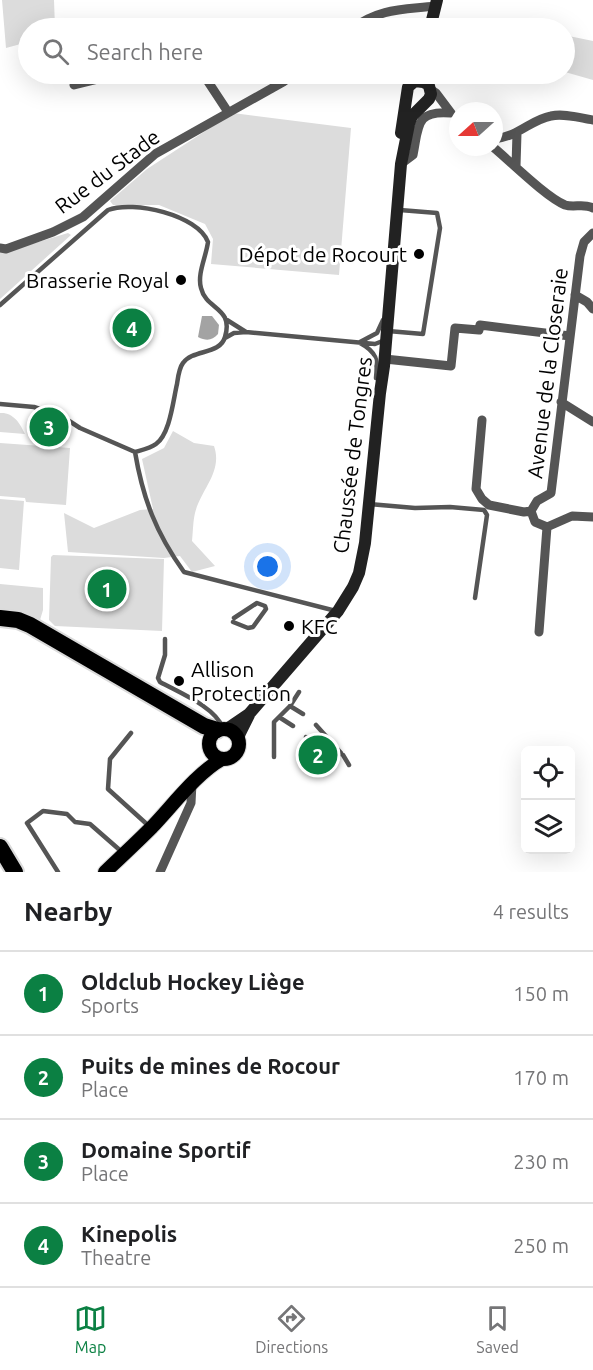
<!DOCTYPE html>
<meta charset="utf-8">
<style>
:root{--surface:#fff;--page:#f2f2f2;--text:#202124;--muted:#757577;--line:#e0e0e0;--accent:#0b8043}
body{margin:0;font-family:Ubuntu,sans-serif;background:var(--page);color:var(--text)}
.controls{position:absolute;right:18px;bottom:18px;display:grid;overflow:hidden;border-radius:9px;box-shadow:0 6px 24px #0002}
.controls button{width:54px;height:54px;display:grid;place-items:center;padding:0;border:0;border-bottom:2px solid var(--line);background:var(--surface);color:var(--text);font:30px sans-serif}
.compass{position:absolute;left:449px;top:102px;width:54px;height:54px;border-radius:50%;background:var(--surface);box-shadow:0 6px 24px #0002;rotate:249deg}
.you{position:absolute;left:268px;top:567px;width:21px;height:21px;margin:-15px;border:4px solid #fff;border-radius:50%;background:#1a73e8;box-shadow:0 0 0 9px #1a73e833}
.badge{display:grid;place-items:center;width:39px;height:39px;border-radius:50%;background:var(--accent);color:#fff;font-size:20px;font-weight:700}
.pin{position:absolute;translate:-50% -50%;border:3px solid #fff;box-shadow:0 2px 6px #0006}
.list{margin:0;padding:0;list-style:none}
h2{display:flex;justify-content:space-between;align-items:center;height:78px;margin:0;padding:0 24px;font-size:26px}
h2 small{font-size:20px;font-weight:400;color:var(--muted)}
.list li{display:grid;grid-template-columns:39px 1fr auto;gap:18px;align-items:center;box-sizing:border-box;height:84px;padding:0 24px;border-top:2px solid var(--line)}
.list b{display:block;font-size:22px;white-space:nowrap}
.list p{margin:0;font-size:20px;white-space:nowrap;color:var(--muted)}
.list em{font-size:20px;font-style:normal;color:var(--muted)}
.icon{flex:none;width:33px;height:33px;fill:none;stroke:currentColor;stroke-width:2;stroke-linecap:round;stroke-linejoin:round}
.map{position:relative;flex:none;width:593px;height:872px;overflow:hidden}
.search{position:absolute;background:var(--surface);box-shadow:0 6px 24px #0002;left:18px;right:18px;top:18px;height:66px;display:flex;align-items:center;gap:15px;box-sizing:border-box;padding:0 21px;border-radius:33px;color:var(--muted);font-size:22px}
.sheet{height:414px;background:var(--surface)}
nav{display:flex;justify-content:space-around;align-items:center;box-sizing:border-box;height:84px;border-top:2px solid var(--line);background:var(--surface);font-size:16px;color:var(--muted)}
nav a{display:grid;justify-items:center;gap:3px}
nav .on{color:var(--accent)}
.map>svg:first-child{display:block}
</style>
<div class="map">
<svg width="593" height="872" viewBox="0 0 593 872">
<rect width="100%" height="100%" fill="#fff"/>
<path fill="#dcdcdc" d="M2,0H54L55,28H28V42L6,48Z
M564,35L593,41V80L565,72Z
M233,113L351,128L339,275L211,264L213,239L205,224L159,205H113L110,201L147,169Z
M68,233L71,235L0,299V252H5Z
M0,413C13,412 20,423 25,434L0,432Z
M173,431L194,443L214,446C223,472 201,489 195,513C193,521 193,532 192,541L215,566L192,572L180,556L164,558L68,552L64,513L94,528L140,510L153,509L142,459L164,448Z
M0,443L70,448L66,505L26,502L25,498L0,496Z
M0,499L24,501L19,570L0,568Z
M53,555L164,559L162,631L55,626L49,620L51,557Z
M0,584L43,588V610L40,620L26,616L0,613Z"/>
<path fill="#a3a3a3" d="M202,316H212L219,325L218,334C212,341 206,341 198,337Z"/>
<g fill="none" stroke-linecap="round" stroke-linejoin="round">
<defs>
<path id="primary" d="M209 744a15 15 0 1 1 30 0a15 15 0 1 1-30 0Z
M105,872C121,857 137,842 152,827C173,805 197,773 222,759"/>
<path id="highway" d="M0,618L18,620L30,625L204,726L217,730
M0,847L15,872"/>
</defs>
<use href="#primary" stroke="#dbdbdb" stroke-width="16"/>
<use href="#highway" stroke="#dbdbdb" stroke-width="20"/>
<path stroke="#555" stroke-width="4.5" d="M0,305L108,210C133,200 198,215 208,242C206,257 197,274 201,288C206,310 234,307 225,337C220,355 193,349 183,363C179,368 178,377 177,384C173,401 170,434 156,444C151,448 142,450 135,452L80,428L63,417L34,407L0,404
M227,320L246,332
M388,331L423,334L440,228L437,213L400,210
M225,338L234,333L246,332L375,344L385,340
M360,342L377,333L383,320
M360,343C377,352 378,360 376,378
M135,452C143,499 156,533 184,572L336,611
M369,504L415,508L450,507L484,510L487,515L475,598
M233,622L248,628L253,627L266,609L265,606L257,603L234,618
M165,639V655L158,678L160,682C180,693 215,707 223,728
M290,706L303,714
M279,717L290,706L299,692
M316,725L341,753
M131,733L110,759L108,789L150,827
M306,737L343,755L349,765
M274,757V722L279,717L293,726
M58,872L27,823L43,811L67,814L75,822L90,824L122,852"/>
<path stroke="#555" stroke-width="9" d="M353,28C381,8 402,10 435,6
M203,74L228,112
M74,85L119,74
M430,89L436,93L451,113
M494,139C520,136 530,120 551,116C564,113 580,118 593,120
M493,147C511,162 546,197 565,205C574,208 584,203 593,208
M401,164L413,155C419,126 415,110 451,113
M516,166L517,133
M593,233L584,242L580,256L551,493L537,501L531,511L535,522L547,527L572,516L593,517
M0,248L6,249L53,232L83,217L155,154L283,82L294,74
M575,295L587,302L593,309
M385,359L451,366L455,328L479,330L480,325L570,336
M561,402L593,422
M482,420L476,489L482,499L489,505L524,512L531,511
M539,632L547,527
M160,872L191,803L192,783"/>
<path stroke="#222" stroke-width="12" d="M430,28L437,0
M401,133L408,87L415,81L423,82L427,84
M227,729L249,714L338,611L353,587L359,573L365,543L380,393L384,366L401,164L409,124L412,116L429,99L431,94L426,74
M238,737L249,715"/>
<use href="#primary" stroke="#000" stroke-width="14"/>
<use href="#highway" stroke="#000" stroke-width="16"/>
</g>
<g fill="#000" stroke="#fff" stroke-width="2">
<circle cx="419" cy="254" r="6"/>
<circle cx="181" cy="280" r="6"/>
<circle cx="289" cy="626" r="6"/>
<circle cx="179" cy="681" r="6"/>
</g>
<g text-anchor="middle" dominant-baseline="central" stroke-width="6" stroke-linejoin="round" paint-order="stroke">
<g font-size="21" fill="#000" stroke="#fff">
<text transform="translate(107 171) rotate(-37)">Rue du Stade</text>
<text transform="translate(547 373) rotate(-83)">Avenue de la Closeraie</text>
<text transform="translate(352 455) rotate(-83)">Chaussée de Tongres</text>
</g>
<g font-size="21" fill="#000" stroke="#fff" text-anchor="end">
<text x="407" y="254">Dépot de Rocourt</text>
<text x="169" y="280">Brasserie Royal</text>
<text x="301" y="626" text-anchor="start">KFC</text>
<text x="191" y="669" text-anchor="start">Allison<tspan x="191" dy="24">Protection</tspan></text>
</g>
</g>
</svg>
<div class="controls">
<button><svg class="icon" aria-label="locate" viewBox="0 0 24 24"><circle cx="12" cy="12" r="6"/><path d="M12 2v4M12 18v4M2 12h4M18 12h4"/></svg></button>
<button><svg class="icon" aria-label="layers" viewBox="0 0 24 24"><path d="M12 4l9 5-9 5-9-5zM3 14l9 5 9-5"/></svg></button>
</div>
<svg class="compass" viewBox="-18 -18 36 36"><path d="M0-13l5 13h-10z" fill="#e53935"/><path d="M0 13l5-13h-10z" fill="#757577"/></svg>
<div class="you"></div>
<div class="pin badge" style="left:107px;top:589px">1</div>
<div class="pin badge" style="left:318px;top:755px">2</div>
<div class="pin badge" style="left:49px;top:427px">3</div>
<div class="pin badge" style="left:132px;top:328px">4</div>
<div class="search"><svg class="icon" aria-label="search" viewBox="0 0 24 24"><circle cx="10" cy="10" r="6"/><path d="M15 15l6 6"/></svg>Search here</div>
</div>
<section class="sheet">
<h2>Nearby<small>4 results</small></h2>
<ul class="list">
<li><span class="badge">1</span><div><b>Oldclub Hockey Liège</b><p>Sports</p></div><em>150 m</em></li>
<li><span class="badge">2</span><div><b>Puits de mines de Rocour</b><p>Place</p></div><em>170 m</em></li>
<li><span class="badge">3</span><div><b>Domaine Sportif</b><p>Place</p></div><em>230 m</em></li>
<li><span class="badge">4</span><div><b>Kinepolis</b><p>Theatre</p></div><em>250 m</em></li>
</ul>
</section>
<nav>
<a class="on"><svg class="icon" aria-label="map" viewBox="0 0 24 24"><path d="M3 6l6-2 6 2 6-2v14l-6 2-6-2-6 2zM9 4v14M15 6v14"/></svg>Map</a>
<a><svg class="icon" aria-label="directions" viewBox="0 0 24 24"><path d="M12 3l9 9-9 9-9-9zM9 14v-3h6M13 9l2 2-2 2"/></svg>Directions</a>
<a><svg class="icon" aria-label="saved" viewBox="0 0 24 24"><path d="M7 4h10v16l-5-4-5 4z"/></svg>Saved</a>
</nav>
